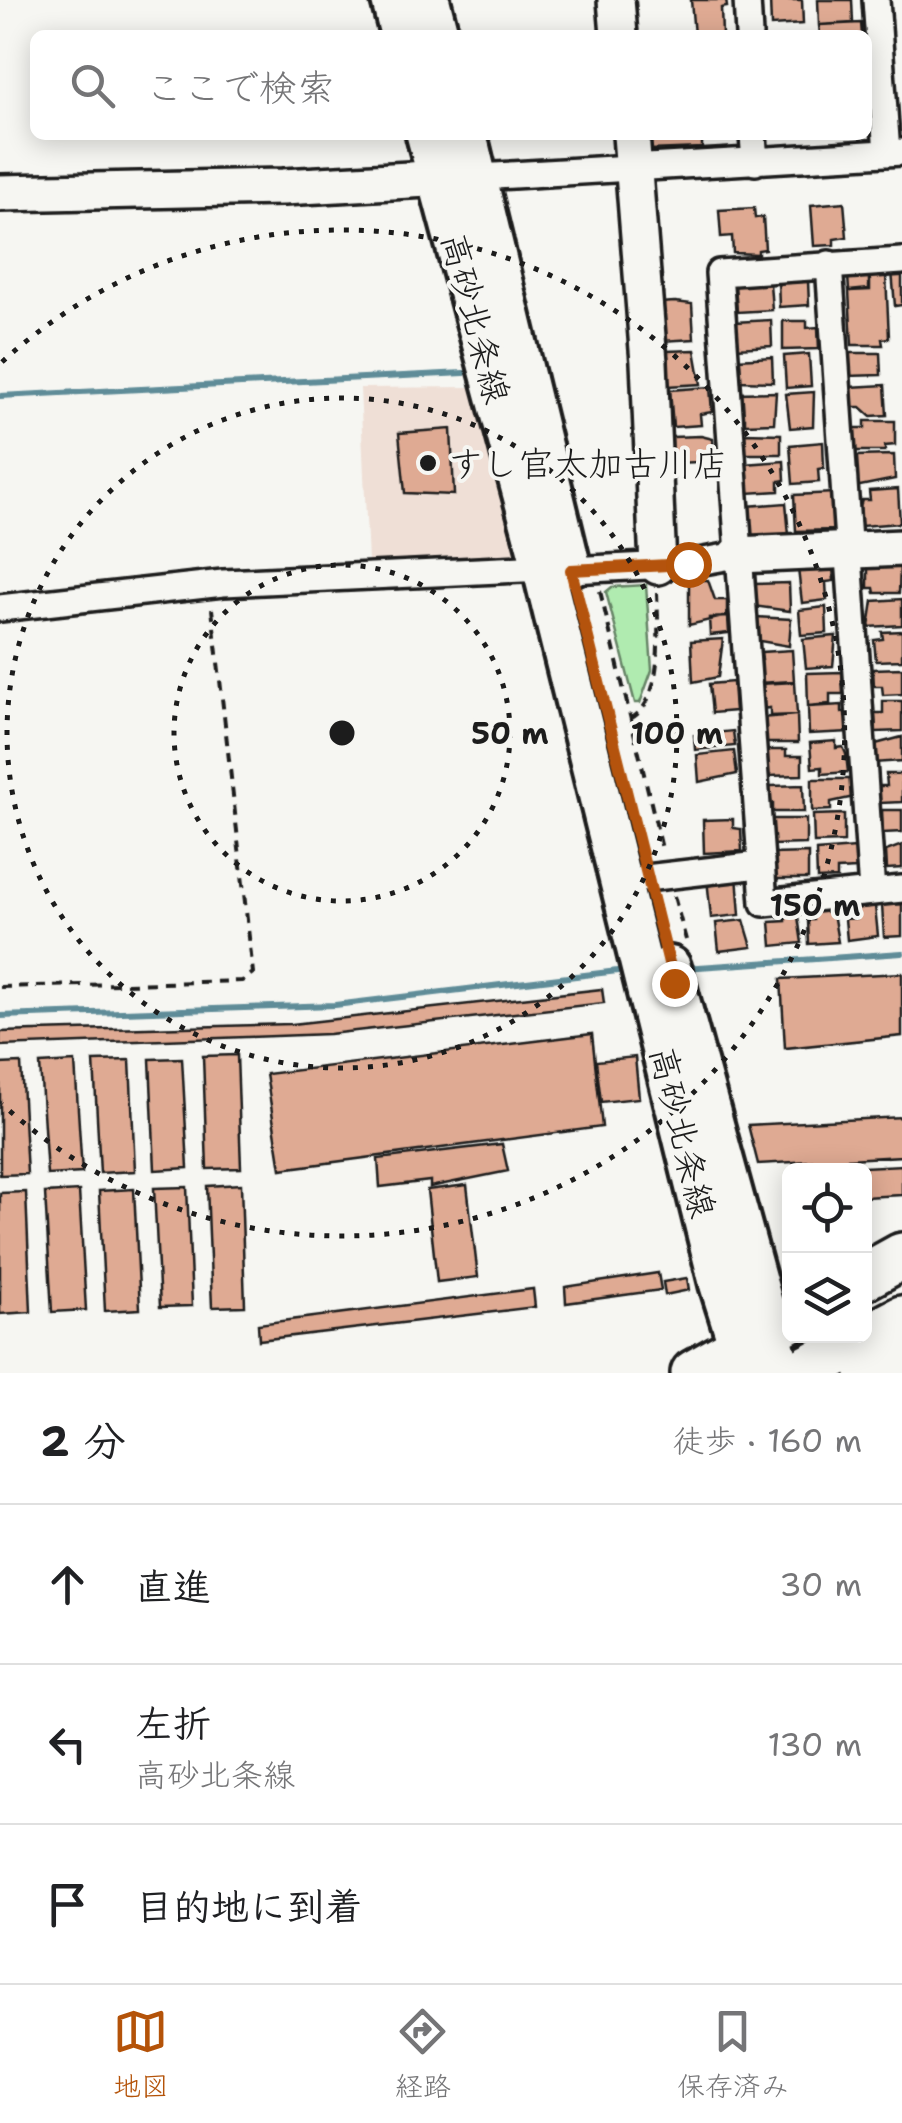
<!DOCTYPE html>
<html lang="ja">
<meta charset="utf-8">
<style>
:root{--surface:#fff;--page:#f6f6f6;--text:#202124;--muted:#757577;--line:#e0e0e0;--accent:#b45309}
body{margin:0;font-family:"Shantell Sans","Klee One",sans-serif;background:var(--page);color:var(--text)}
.controls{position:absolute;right:30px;bottom:30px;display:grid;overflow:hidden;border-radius:15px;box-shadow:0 5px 25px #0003}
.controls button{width:90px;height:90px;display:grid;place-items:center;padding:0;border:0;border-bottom:2px solid var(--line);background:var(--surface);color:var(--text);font:50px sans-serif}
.stop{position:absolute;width:30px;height:30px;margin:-22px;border:8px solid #b45309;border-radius:50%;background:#fff}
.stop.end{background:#b45309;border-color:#fff;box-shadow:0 2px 10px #0008}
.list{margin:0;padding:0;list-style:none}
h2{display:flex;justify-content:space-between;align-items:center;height:130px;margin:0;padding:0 40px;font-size:42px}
h2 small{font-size:32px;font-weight:400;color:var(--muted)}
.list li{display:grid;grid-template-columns:65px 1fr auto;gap:30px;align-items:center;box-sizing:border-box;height:160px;padding:0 40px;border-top:2px solid var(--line)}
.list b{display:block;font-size:38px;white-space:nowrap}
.list p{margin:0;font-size:32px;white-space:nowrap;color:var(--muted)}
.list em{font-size:32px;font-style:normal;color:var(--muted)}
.icon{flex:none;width:55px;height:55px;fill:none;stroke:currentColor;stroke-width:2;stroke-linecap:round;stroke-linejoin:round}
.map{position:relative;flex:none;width:902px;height:1373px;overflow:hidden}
.search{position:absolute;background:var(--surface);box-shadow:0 5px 25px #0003;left:30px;right:30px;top:30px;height:110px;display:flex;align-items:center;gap:25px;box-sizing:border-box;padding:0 35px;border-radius:15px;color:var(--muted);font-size:38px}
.sheet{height:610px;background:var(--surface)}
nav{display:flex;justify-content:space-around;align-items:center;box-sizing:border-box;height:140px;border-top:2px solid var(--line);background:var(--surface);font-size:28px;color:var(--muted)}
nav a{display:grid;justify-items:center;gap:5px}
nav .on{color:var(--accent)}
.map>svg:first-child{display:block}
</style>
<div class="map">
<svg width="902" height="1373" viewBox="0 0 902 1373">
<rect width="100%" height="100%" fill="#f6f6f2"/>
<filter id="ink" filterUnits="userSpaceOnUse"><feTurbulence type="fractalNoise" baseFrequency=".01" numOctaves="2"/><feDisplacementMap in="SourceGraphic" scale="20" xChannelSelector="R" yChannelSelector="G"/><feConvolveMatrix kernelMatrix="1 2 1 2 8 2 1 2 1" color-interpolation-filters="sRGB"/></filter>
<g filter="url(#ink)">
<path fill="#efdfd6" d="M473,387L517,555L368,562L360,388Z"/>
<path fill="#b0ebb0" stroke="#668466" stroke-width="2.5" d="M646,585L652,670L640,703H635L606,592L612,587Z"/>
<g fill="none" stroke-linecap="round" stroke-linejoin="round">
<path stroke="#5e8c98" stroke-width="6" d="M0,396L464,373
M684,968L902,953
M0,1016L335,1005L626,970"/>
</g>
<path fill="#dfaa93" stroke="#1c1c1c" stroke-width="2.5" d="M691,0H726L727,7L721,8L722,35H694Z
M770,0H802L803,24L771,26Z
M818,0H852L853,23L819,25Z
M861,23L862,35H820L819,25Z
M650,135H702V148L650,150Z
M844,202L847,237L834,239V245L814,246L811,205Z
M754,208L755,218L763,217L765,249L758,250V254L733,253L732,236L721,237L719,210Z
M892,271H902V305L895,306Z
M869,275V289L849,291L848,276Z
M870,275H886L889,338L882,339L883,345H852L849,291L870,290Z
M778,278L808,281L809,305L779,307Z
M770,283L772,310L737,312L735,285Z
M675,302L692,304L694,339L662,341L660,303Z
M771,320L772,346L736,348L734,322Z
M783,321H807V328L818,327L819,349L783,350Z
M695,350L701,384L668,386L667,351Z
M847,353H880L881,375L847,376Z
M809,354L811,386L786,388L784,356Z
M772,357L773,382L738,381L737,359Z
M885,385L887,415L871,416L861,407H852L850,387Z
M710,387L712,412L700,414L701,425L673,427L670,390Z
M776,392L774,423L745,424V418H738V393Z
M814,392L813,426L790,428L786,394Z
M865,421H895V445L885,446V451H854V428H865Z
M451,429L454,495L405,493L399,433Z
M743,433L781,434V454H743Z
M701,436L713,439L714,454L700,455V462L673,463L672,437Z
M823,442L824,468L818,469L819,482L793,484L790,445Z
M894,455L895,479L855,487V456Z
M784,461L785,480L779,481V491L747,493L745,464Z
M898,489L900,523L861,526L860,507L862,500H870L869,491Z
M834,493L835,530L796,531L794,495Z
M786,503L789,535L751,538L748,506Z
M900,564L899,593H875L874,588H868V565Z
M833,566L834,581L826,582L827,600L802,603L798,569Z
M689,580H708L715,600H727V616L689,625Z
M789,583L790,611L753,606V584Z
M902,599V625L869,627L873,601Z
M826,607L827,633L801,635L799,610Z
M728,617L729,633L710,635L709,618Z
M755,617L791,619L789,646L754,640Z
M902,631V660L876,661L874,640L883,639L882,632Z
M836,636L833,666L806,668L803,639Z
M723,639L718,677L693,682L691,641Z
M792,650L794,681L757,683L756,661L762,660L761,652Z
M902,668V694L883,695L882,686H874L873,669Z
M842,672L843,694H830V704L808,706L807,673Z
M733,682L735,711L712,713L709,684Z
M795,682L797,715L770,716V708L760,709L759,684Z
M883,701H902V731L876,732L875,713H883Z
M842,705V712H848L850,732L809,734L808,707Z
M797,715L798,743H762L760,718Z
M733,731L735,746L695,750L694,735Z
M902,737V761L873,763L872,745Z
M836,741V748L843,747L846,754L848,772L822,774V767L812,768L810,743Z
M766,750H786V756H802V775L767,776Z
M734,751L737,774L699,782L697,755Z
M886,774H902V802L880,803L879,786H887Z
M812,779H854V797L831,802V810L812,811Z
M803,785L804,812H773V804H766V790L771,786Z
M882,810H902V832L883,833Z
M844,814V842L814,843L813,815Z
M733,819V828L741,829L742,851L704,853L703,820Z
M771,819H806V844L771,845Z
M902,845V868L887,869L886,851Z
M855,848L856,869L837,870V878L817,879L816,851Z
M808,853V879H772V854Z
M737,875L740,915L711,918L707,878Z
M902,904V936L884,937L882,905Z
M875,906L878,936L847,940L845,919L857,918L856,908Z
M832,907L838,942L809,944L808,920H813L812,909Z
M797,910L802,943L772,946L770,922L786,921L785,912Z
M744,920L752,947L719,951L716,923Z
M902,973V1036L785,1048L781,979Z
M602,989L604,1003L329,1034L0,1046V1032L292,1024Z
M592,1034L602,1127L281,1169L266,1074Z
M237,1055L241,1168L207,1169L203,1056Z
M635,1057L639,1098L601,1102L596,1061Z
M182,1058L188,1168L155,1170L150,1059Z
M130,1060L135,1171L100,1173L94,1061Z
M75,1062L82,1173L47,1175L40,1064Z
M21,1063L27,1174L0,1175V1064Z
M902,1117V1156L758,1164L748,1125Z
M502,1144L508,1171L430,1187V1181L380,1187L378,1159Z
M902,1165V1195L864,1197V1170H804Z
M241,1184L245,1306L212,1307L207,1186Z
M467,1185L478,1277L437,1282L427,1190Z
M187,1187L192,1306L160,1307L154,1188Z
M134,1189L140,1309L105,1311L99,1191Z
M79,1191L86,1310L52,1312L45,1193Z
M26,1192L31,1312L0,1314V1193Z
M658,1273L661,1290L566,1303L565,1287Z
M687,1278L689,1290L665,1295L663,1282Z
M533,1289L535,1307L259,1340L258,1324Z"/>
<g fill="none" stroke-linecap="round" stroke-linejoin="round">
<defs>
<path id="street" d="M747,0L749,35
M876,0L887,153
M753,135L755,162
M478,177L902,152
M902,261L719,273L764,903L902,889
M829,264L872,892
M571,570L687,564L737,555
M0,608L223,583L543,568
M646,878L759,865"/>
<path id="secondary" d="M616,0L619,35
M631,135L649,362L658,566
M0,193L283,187L464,177
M737,555L902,548"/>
<path id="primary" d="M392,0L401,35
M429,0L438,35
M427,135L543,568L720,1284L748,1373
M466,135L570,566
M670,967L781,1373"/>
<path id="highway" d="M864,1277L902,1256
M694,1373L790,1319
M799,1373L902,1319
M869,1373L902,1355"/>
</defs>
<use href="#street" stroke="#1c1c1c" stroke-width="32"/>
<use href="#secondary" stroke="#1c1c1c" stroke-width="42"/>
<use href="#primary" stroke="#1c1c1c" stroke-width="48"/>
<use href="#highway" stroke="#1c1c1c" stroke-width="52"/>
<path stroke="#1c1c1c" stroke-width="4" stroke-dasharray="10 8" stroke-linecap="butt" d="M600,591L663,853
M630,719C665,702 658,626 657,593
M674,896L686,940
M0,987L242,981L253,973L212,609"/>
<use href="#street" stroke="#f6f6f2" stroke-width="25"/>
<use href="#secondary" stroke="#f6f6f2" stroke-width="35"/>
<use href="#primary" stroke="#f6f6f2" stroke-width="40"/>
<use href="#highway" stroke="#f6f6f2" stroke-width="45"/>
</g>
</g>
<g fill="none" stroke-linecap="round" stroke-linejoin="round" filter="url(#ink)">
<path stroke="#b45309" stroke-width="12" d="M674,983L571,570L688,564"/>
</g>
<g fill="none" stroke="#1c1c1c" stroke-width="5" stroke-dasharray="5 10">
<circle cx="342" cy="733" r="168"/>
<circle cx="342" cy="733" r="335"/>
<path d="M2 362A503 503 0 1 1 2 1104"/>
</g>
<circle fill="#1c1c1c" stroke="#f6f6f2" stroke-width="4" cx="428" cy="463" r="10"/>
<g text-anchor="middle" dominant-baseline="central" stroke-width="8" stroke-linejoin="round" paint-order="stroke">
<g font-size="35" fill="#1c1c1c" stroke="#f6f6f2">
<text transform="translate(476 318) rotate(75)">高砂北条線</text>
<text transform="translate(683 1132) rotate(76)">高砂北条線</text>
</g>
<g font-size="35" fill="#1c1c1c" stroke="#f6f6f2" text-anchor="start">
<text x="448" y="463">すし官太加古川店</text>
</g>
</g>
<circle cx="342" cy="733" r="15" fill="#1c1c1c" stroke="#f6f6f2" stroke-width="5"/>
<g font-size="30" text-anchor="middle" font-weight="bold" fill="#1c1c1c" stroke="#f6f6f2" stroke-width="8" stroke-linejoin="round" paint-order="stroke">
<text x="510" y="744">50 m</text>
<text x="677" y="744">100 m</text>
<text x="815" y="916">150 m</text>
</g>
</svg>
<div class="controls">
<button><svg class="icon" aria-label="locate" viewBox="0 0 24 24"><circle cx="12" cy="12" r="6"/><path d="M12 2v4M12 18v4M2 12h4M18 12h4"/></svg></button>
<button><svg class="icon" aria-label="layers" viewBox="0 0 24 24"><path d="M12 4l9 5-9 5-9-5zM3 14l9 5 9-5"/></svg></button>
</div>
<div class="stop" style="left:688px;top:564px"></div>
<div class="stop end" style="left:674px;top:983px"></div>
<div class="search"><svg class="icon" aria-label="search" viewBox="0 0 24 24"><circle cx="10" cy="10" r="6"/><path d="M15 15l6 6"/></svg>ここで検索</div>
</div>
<section class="sheet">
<h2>2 分<small>徒歩 · 160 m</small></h2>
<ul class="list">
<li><svg class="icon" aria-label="ahead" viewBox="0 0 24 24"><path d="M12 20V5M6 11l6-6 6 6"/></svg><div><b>直進</b></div><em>30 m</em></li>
<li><svg class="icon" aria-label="left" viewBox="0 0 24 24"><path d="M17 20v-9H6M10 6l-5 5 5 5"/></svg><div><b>左折</b><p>高砂北条線</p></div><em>130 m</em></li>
<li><svg class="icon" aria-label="arrive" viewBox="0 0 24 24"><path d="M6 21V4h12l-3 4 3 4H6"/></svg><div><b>目的地に到着</b></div></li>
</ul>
</section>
<nav>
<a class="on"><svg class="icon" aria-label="map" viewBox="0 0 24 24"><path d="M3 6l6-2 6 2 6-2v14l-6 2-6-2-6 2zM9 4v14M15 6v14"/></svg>地図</a>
<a><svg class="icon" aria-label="directions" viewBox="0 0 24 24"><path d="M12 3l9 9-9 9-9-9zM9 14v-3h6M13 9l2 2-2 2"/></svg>経路</a>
<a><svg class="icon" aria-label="saved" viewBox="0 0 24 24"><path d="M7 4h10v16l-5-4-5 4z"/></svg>保存済み</a>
</nav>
